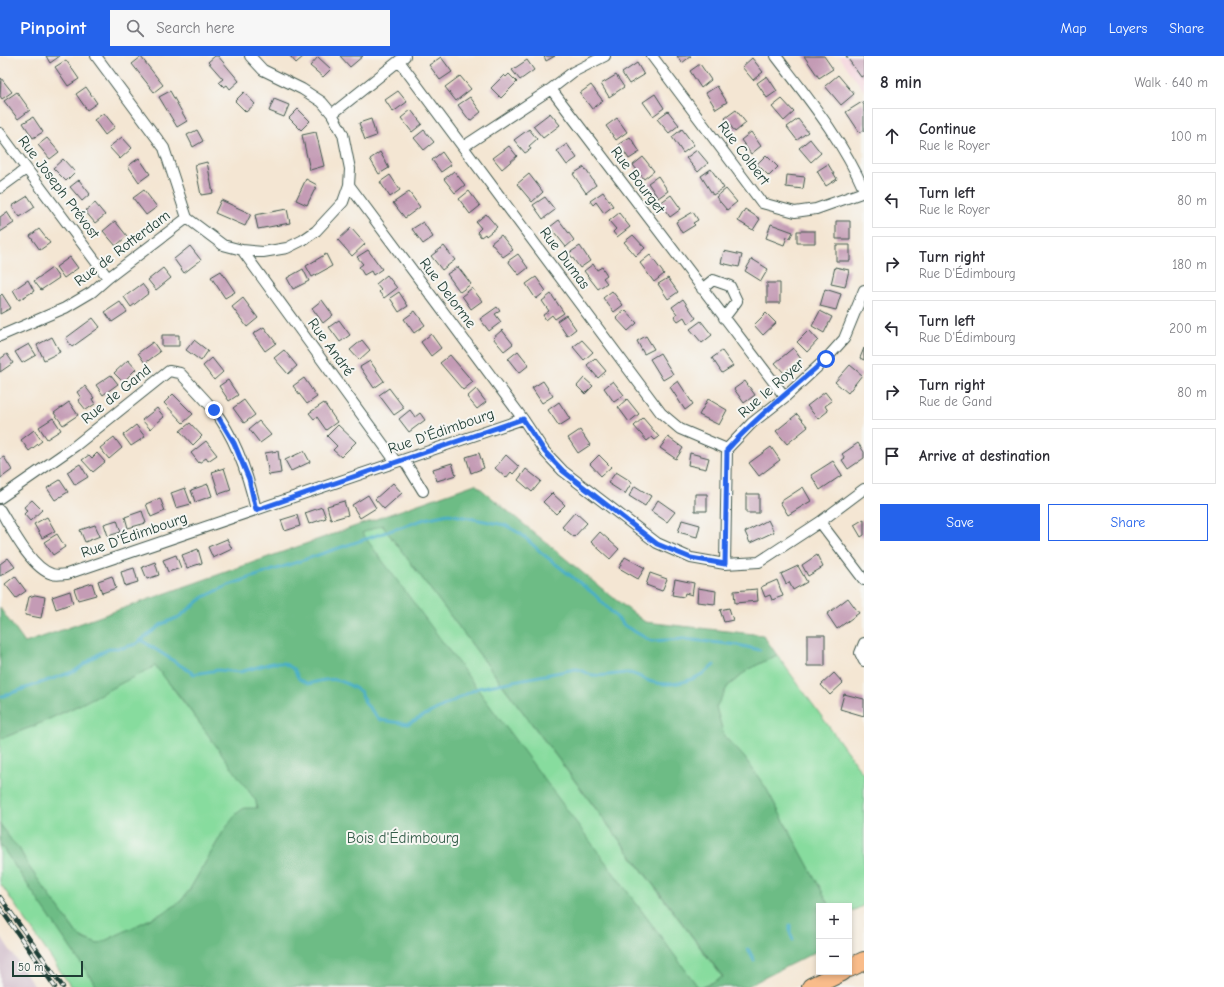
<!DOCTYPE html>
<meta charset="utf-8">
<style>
:root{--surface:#fff;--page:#f7f7f7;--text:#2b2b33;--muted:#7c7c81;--line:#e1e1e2;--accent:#2563eb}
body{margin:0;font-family:"Comic Neue",sans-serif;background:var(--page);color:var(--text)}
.controls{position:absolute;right:12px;bottom:12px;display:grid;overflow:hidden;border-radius:0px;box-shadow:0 2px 6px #0003}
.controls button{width:36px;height:36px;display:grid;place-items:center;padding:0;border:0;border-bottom:1px solid var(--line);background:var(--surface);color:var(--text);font:20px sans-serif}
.scale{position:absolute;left:12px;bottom:10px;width:71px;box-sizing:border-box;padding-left:4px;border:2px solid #1f3d34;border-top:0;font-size:11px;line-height:14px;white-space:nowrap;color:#1f3d34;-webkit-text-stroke:3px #f6f6f2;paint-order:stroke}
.stop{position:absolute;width:12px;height:12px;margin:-9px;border:3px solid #2563eb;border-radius:50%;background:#fff}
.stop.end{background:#2563eb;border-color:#fff;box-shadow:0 1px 4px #0008}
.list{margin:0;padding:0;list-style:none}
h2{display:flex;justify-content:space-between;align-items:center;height:52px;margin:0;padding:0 16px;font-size:17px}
h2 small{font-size:13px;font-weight:400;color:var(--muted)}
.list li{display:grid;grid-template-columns:26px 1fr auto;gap:12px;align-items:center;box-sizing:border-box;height:56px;margin:0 8px 8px;padding:0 8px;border:1px solid var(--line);border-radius:0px}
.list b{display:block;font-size:15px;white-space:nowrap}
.list p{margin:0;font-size:13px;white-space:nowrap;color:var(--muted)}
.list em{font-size:13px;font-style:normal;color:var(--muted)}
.actions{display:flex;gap:8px;padding:12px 16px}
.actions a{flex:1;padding:9px 0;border:1px solid var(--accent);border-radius:0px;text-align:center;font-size:14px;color:var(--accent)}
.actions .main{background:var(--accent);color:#fff}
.icon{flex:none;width:22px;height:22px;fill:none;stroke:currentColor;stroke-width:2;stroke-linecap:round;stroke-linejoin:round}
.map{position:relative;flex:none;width:864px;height:931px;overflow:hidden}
header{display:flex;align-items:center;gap:24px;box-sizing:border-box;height:56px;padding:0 20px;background:var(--accent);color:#fff}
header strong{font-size:19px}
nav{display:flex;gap:22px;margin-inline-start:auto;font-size:14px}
.search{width:280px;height:36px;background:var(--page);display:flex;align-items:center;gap:10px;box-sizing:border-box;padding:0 14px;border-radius:0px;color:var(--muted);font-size:15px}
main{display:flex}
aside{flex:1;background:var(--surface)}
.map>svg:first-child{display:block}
</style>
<header>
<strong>Pinpoint</strong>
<div class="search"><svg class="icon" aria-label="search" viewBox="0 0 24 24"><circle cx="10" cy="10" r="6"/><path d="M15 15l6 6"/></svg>Search here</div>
<nav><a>Map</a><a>Layers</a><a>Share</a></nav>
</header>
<main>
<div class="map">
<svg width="864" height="931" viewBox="0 0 864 931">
<rect width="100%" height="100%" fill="#f6f6f2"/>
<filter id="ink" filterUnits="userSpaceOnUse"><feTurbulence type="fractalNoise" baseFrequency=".025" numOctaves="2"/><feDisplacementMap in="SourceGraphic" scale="8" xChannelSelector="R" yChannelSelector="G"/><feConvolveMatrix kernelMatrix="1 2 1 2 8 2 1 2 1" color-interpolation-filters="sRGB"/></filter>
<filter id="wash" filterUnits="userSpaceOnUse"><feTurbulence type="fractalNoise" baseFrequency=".012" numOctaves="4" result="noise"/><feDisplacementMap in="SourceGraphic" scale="16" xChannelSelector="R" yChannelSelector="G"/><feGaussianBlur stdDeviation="0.9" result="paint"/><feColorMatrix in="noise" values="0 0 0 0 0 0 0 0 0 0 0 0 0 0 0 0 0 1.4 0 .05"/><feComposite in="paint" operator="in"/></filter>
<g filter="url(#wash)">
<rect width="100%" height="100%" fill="#f4e6d3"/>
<path fill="#f5cfda" d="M839,0H864V35Z"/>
<path fill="#d1bdcb" d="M0,879L35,931H0Z"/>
<path fill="#87dc9e" stroke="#538c69" d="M382,469L723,922L703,931H698L361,477Z
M777,599L864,719V849L849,857V850H830L766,732L744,701L724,680L716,651L728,630L749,613Z
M155,609L237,716L256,745L257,752L223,776L190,833L181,845L167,855L105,885L98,888L91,886L78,879L29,811L19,792L11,784L0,768V683L34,670L79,649Z
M0,788L97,931H71L0,827Z"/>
<path fill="#6dbc85" stroke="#467c5c" d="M475,428L606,536L645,566L763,579L777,599L749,613L728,630L716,651L724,680L744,701L766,732L830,850H819V894L746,931H703L723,921L382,469L362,477L698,931H97L0,788V768L11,784L19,792L29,811L78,879L84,883L98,888L167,855L181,845L190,833L223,776L236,758L244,752H257L256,745L182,643L155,610L79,649L34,670L0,683V552L25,587Z"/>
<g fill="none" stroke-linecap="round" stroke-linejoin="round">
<path stroke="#49afc8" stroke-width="3" d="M141,584L194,618L218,614L240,616L272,607H283L294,613L299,623L308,628C333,621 338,621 361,636L365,647L380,664L408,668L478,632L576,613C582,613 586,618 593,619C605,621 617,617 629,617C637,618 645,624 652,626C674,632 698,624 714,609
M0,641L75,615L100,597L112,592H122L136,588L162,568L179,561L204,541L229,529L425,463L448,458L505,469L521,478L543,498L594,538L625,570L651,585L683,583L738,589L760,594
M790,869V877L793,884
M748,893L754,904"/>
</g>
<g id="blocks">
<path fill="#c49bb5" d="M46,0H60L50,7Z
M215,0H218L239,25L230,33L227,29L224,31L219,26L223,23L208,6Z
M290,0H304L296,7Z
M340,0H363L350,11Z
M544,0H555L546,5Z
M677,0H691L682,7Z
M804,0H824L833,13L819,22Z
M846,0H864V19L861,21Z
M141,1L163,29L154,36L132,8Z
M318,1L331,13L323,21L310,10Z
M441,1L452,16L440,24L429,9Z
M752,2L763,16L753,24L742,11Z
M66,4L79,23L68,30L55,11Z
M527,4L534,14L520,24L512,14Z
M637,7L644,19L629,28L622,17Z
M700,8L711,24L701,32L690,15Z
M509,18L517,26L501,42L491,32L504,19L506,21Z
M616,19L624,31L609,41L601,28Z
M838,19L854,38L841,49L825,30Z
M460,20L471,33L456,45L445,31Z
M767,20L777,35L767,42L757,27Z
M1,22L12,36L2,43L0,40Z
M591,29L603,45L592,53L580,37Z
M717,30L727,46L716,53L706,37Z
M86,31L97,47L87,54L76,38Z
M170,35L187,65L177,71L159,41Z
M398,35L407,46L393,56L385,44Z
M17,36L30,54L18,63L4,45Z
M244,36L255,48L246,56L235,45Z
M655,38L664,52L653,60L643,46Z
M470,41L481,56L470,65L458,49Z
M274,43L289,49L284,61L269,55Z
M782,43L794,56L784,65L772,51Z
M862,46L864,49V74L860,77L846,56Z
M298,53L310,65L301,74L289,62Z
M411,54L422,68L412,76L401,62Z
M736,54L746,67L735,76L725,62Z
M668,55L679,69L669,77L657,63Z
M104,57L115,71L105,79L94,64Z
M550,57L560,69L543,82L533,70Z
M33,61L43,76L33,82L23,67Z
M617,62L627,76L616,84L606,70Z
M371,63L376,80L365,84L359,67Z
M798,63L808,76L797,84L787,71Z
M529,73L537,83L529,90L531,93L525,97L514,84Z
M682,73L694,89L683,97L672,81Z
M197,74L203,85L193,91L187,79Z
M424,74L434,86L424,94L414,82Z
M316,76L324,110L310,114L302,79Z
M751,76L761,90L751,98L741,84Z
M122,81L132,92L120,103L109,91Z
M630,81L640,96L629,103L619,88Z
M47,82L59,96L50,103L38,89Z
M810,83L821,97L811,106L799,92Z
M567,88L577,102L567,109L557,95Z
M509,90L517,100L502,113L493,102Z
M697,94L708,107L698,116L686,102Z
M380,96L389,112L379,118L370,103Z
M442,96L451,109L441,116L432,104Z
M766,99L778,111L769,120L757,108Z
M643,101L654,115L644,123L633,109Z
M139,102L150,118L139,126L128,110Z
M63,103L75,116L66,125L53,112Z
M207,106L213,137L201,139L195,109Z
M828,108L837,123L826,130L817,115Z
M584,111L596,129L586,137L573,118Z
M711,113L724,132L713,139L701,120Z
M454,115L465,129L455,137L444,123Z
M529,118L543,136L532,146L517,128Z
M390,119L400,134L390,141L380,126Z
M787,119L805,121L803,133L786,131Z
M658,120L668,135L658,142L648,127Z
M306,123L317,129L307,149L296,144Z
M79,124L90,138L82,145L70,131Z
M726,133L737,146L727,154L716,141Z
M144,134L157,151L146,159L133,142Z
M469,135L480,150L470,158L459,143Z
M409,136L420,151L405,162L393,147Z
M603,136L613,150L604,157L596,146L593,149L590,145Z
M671,139L681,153L670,161L660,147Z
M28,140L35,151L20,161L12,150Z
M545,141L555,154L543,163L533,149Z
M221,144L251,158L245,170L215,157Z
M95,147L105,159L95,167L85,155Z
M287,153L290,167L258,173L255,159Z
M745,153L760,163L753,174L738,165Z
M7,156L14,167L0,176V161Z
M693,156L698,164L693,167L695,169L682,177L676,166Z
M619,157L630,171L617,181L613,176L616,173L609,165Z
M486,158L497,171L486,180L485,178L481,181L477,176L481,172L476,166Z
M559,164L574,184L566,191L550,171Z
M115,165L127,180L116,190L103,175Z
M836,165H850V183H836Z
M423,166L433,181L423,188L412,173Z
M771,168L793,176L790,182L787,181L784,189L766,182Z
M351,172L365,188L352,200L338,184Z
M39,173L50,187L40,194L30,180Z
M797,175H815V187H797Z
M501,179L513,194L503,201L491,187Z
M633,179L645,192L636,200L624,186Z
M836,189H850V205H836Z
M190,190L201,204L184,217L174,203Z
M444,190L455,204L442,214L431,200Z
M580,190L590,205L580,212L569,197Z
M368,194L382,213L373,219L371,215L364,219L359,211L363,208L357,201Z
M724,195L742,199L739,211L721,207Z
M326,198L332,210L312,221L306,210Z
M518,198L528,212L519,219L508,205Z
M650,199L664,218L654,226L640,207Z
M70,201L78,212L64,222L56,211Z
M752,203L768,213L761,225L745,215Z
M593,208L597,214L602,211L607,219L603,222L607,227L598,233L584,215Z
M458,211L471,228L460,236L447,218Z
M835,211L849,214L845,231L831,228Z
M52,212L59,222L41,234L34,225Z
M163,212L171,222L156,234L148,224Z
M303,213L309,225L293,233L287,222Z
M221,215L235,236L225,242L211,221Z
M387,219L397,232L384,242L379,236L381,234L376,228Z
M536,221L546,235L536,243L526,228Z
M668,222L678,236L668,243L658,228Z
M28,224L34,235L19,244L13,234Z
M767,227H780V247H767Z
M142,228L149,237L131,251L124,241Z
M472,232L482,245L471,253L462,240Z
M825,233L841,238L836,254L820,250Z
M612,235L623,249L614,256L603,242Z
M399,236L408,250L399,256L390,242Z
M2,238L11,252L0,258V240Z
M551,238L564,257L555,263L552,259L546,264L543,259L549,255L542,245Z
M243,242L258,262L247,271L232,251Z
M683,243L696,262L688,268L684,261L678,265L674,260L677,258L672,251Z
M322,244L333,259L323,267L312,252Z
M120,246L127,256L112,266L105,256Z
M497,251L500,255L495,258L501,266L489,275L480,263Z
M625,254L637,267L628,275L616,262Z
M415,255L425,269L414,277L404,263Z
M820,255L832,261L824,277L812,270Z
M766,257L776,267L763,279L754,269Z
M566,259L576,273L567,280L557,265Z
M93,262L100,271L72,291L66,282Z
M339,264L350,279L340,286L329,271Z
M701,265L712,279L702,287L690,273Z
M264,271L276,287L265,295L253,278Z
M502,274L513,288L504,295L493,282Z
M809,274L818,284L807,296L797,286Z
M431,278L441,292L431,300L421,286Z
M162,279H179V290H162Z
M646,280L654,293L644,298L637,285Z
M52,281L60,296L44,304L37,289Z
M194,284L208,295L201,305L186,294Z
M362,284L370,294L359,304L350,294Z
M582,284L593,296L584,304L573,291Z
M153,286L160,296L145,307L138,297Z
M29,288L36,299L22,307L15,296Z
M793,292L801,303L784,317L775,307Z
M864,292V304L860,302Z
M284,294L297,310L288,318L274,302Z
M518,295L529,309L519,317L508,303Z
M722,295L733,310L722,317L712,302Z
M660,297L673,318L663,324L650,303Z
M7,298L13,307L0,316V303Z
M450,299L473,326L463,334L440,307Z
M212,302L223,316L214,324L203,310Z
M595,302L606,315L598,322L587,309Z
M128,304L136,313L123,326L114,317Z
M370,305L384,325L374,332L360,311Z
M850,309L862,319L848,337L835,326Z
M111,319L118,328L103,339L96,329Z
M304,322L317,341L307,348L293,330Z
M584,322L593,330L585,338L577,330Z
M228,324L238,339L229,345L219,330Z
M543,325L553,340L542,347L532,332Z
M613,325L624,339L614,346L604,332Z
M678,325L693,348L685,354L670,331Z
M745,325L755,339L744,347L734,333Z
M85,330L94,342L92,343L95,348L86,354L78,344L81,342L77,336Z
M389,332L404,352L394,359L379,339Z
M476,333L486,346L477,353L467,341Z
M825,336L832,345L825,350L828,355L818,363L807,350Z
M173,338L193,358L183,367L164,347Z
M627,343L639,358L629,366L618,351Z
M708,343L727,354L719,369L699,359Z
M244,344L255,359L244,367L233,352Z
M69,346L78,359L63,369L54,357Z
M559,346L570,363L559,370L548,354Z
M324,347L337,366L326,374L317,361L314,363L309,357Z
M157,352L164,361L150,373L142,364Z
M410,354L415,361L420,357L425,364L409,376L399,363Z
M797,358L808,371L787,388L776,375Z
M53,362L61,374L47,383L39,371Z
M643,362L659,381L655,384L652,381L647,385L634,370Z
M259,365L271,379L260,387L249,373Z
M190,367L202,380L193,389L180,375Z
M136,369L145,381L131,390L123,379Z
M338,369L356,386L341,401L333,394L337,390L327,380Z
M34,374L42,385L29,395L21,384Z
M580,374L590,389L578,397L568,382Z
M114,381L122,392L109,403L100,392Z
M668,381L683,392L676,403L660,392Z
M206,385L217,399L208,405L206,402L199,407L191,397Z
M858,387L864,396V402L848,413L842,404L845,402L842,398Z
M771,391L780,404L759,420L749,407Z
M278,395L281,417L269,419L265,397Z
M304,395L310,406L291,415L285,404Z
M97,397L105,406L93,416L82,404L89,399L92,402Z
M479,397L484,412L471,417L466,401Z
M690,397L709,402L706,413L688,409Z
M506,399L519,411L513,418L511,416L506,422L495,412Z
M599,399L611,411L601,420L590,408Z
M4,401L12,414L1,422L0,403Z
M833,405L842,419L820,434L811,419Z
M452,407L456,419L437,425L433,413Z
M80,408L88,421L75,429L67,416Z
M224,412L231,434L219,438L212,416Z
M526,413L541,425L532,436L518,424Z
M616,416L632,426L625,438L608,427Z
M60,424L68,436L55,444L47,432Z
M393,427L402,437L384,453L375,443Z
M208,428L212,440L195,446L191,434Z
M635,430L651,440L645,450L629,440Z
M803,431L811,445L788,459L780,446Z
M185,432L191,448L176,452L171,437Z
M552,437L565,449L556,458L543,446Z
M695,438H707V455H695Z
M746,438H759V457H746Z
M368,439L376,452L360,462L352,449Z
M160,442L165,455L151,461L146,448Z
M32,444L42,454L30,465L24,458L27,455L24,451Z
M658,444L675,456L667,466L651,455Z
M344,445L348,459L331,464L327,450Z
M322,451L326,462L309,468L305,457Z
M142,455L146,467L128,472L125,461Z
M575,456L587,467L574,481L562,471Z
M297,459L300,470L285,475L281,464Z
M47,461L55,475L42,482L34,468Z
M864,463V479L861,481L854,469Z
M117,464L121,476L108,480L104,468Z
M682,464L700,469L697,481L678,476Z
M768,464L774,476L750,487L745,476Z
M95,469L100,480L85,486L80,474Z
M600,476L619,493L610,503L591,486Z
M57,478L65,491L53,499L44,486Z
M227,483L232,493L213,502L208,491Z
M198,493L202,507L187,512L182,499Z
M176,499L181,512L168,516L163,504Z
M817,499L823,511L808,520L802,509Z
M625,501L645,512L638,523L619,512Z
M8,502L15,511L0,520V508Z
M155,506L159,519L147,523L142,511Z
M798,510L807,526L793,534L789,526L786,528L781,518Z
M134,512L138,526L125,530L121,516Z
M650,517L667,523L662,535L646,529Z
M15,520L26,535L16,542L5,528Z
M112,520L116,532L102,537L98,525Z
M675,523L694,527L692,539L685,537L684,541L672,539Z
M777,524L783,540L772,544L770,539L765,541L761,531Z
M92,527L96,539L78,544L74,533Z
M698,532L716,535L715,548L697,546Z
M757,533L758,545L735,547L734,535Z
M70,535L73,547L56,553L52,541Z
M35,539L45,541L41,562L25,559L29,541Z
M848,542L859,557L837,573L827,558Z
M729,552L733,564L724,566L720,554Z
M807,579H825V610H807Z
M834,617L843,627L830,639L821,629Z
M844,638L864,643V660L840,653Z"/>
</g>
</g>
<g filter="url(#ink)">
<use href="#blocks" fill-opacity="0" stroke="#3f564c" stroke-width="1"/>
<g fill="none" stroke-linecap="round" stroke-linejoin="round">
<defs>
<path id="minor" d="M96,0L164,92L187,162
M652,0L762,147L795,156L816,153L864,136
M776,0C808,42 843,85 864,134
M399,5L661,357L680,373L727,393
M551,33L785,341
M332,58L405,0
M0,77L108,222
M463,91L551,33L573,16L605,0
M349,129L523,363L545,396L563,415L657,487L691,502L725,508L759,506L820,466L864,433
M0,132L26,113
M187,162L223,189L242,194L263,196L287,192L303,184L316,175L343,146L349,129L350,113L343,78L332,58L322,46L302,33L263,14L250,0
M242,194L396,406
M702,233L713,224L730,230L737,245L724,262
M0,280L65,252L92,236L108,222L187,162
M404,404L423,435
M0,442L75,390L169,315L180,317C191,329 203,341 213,353C236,382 248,418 256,454
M0,454C11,472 31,512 52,518C57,520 63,518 67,518L523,363
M820,466L864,524
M725,508L727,393L752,367L785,341L826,303L844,283L864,234
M864,587L860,597L864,605"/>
<path id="motorway" d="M849,912L864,905
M811,931L842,916"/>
</defs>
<use href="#minor" stroke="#3f564c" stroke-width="12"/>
<use href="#motorway" stroke="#3f564c" stroke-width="20"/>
<use href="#minor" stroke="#fff" stroke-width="10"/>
<use href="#motorway" stroke="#f9bc8a" stroke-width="18"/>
<defs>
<path id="rail" d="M0,841L63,931
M0,852L55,931"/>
</defs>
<use href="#rail" stroke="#1f3d34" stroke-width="4.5"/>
<use href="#rail" stroke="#f6f6f2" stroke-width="3" stroke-dasharray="9" stroke-linecap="butt"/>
</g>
</g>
<g fill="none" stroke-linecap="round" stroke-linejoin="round" filter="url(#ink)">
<path stroke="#2563eb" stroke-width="5" d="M214,354L234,387L249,423L256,454L523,363L545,396L563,415L657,488L691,502L725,508L727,394C757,360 793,333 826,303"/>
</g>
<g text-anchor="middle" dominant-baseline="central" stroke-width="4" stroke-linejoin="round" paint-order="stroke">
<g font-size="15" fill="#1f3d34" stroke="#f6f6f2">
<text transform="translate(744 97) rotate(53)">Rue Colbert</text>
<text transform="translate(638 124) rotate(53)">Rue Bourget</text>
<text transform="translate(59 131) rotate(53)">Rue Joseph Prévost</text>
<text transform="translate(122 192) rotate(-37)">Rue de Rotterdam</text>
<text transform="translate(565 202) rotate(53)">Rue Dumas</text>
<text transform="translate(448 237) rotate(53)">Rue Delorme</text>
<text transform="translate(331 291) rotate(54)">Rue André</text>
<text transform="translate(771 332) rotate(-41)">Rue le Royer</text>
<text transform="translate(116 338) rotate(-39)">Rue de Gand</text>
<text transform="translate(441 375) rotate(-19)">Rue D'Édimbourg</text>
<text transform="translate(134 479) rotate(-19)">Rue D'Édimbourg</text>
</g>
<g font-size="15" fill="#345d49" stroke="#f6f6f2">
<text x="403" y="782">Bois d'Édimbourg</text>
</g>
</g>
</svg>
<div class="controls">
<button>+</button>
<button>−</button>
</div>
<div class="scale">50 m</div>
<div class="stop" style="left:826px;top:303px"></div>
<div class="stop end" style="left:214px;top:354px"></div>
</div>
<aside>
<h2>8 min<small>Walk · 640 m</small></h2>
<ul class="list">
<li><svg class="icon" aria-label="ahead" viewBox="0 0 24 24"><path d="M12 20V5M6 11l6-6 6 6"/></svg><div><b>Continue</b><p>Rue le Royer</p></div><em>100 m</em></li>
<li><svg class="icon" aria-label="left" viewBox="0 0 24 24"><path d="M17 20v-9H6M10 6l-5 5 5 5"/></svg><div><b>Turn left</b><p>Rue le Royer</p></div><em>80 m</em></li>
<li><svg class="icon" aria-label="right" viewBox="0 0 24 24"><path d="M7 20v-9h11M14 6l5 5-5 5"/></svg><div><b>Turn right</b><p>Rue D'Édimbourg</p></div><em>180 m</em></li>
<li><svg class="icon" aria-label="left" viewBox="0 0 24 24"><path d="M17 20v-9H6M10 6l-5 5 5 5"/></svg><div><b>Turn left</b><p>Rue D'Édimbourg</p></div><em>200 m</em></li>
<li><svg class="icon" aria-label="right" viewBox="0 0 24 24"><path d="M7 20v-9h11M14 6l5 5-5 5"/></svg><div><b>Turn right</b><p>Rue de Gand</p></div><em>80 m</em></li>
<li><svg class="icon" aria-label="arrive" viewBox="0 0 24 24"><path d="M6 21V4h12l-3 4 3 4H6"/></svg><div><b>Arrive at destination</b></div></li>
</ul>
<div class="actions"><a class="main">Save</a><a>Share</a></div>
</aside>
</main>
